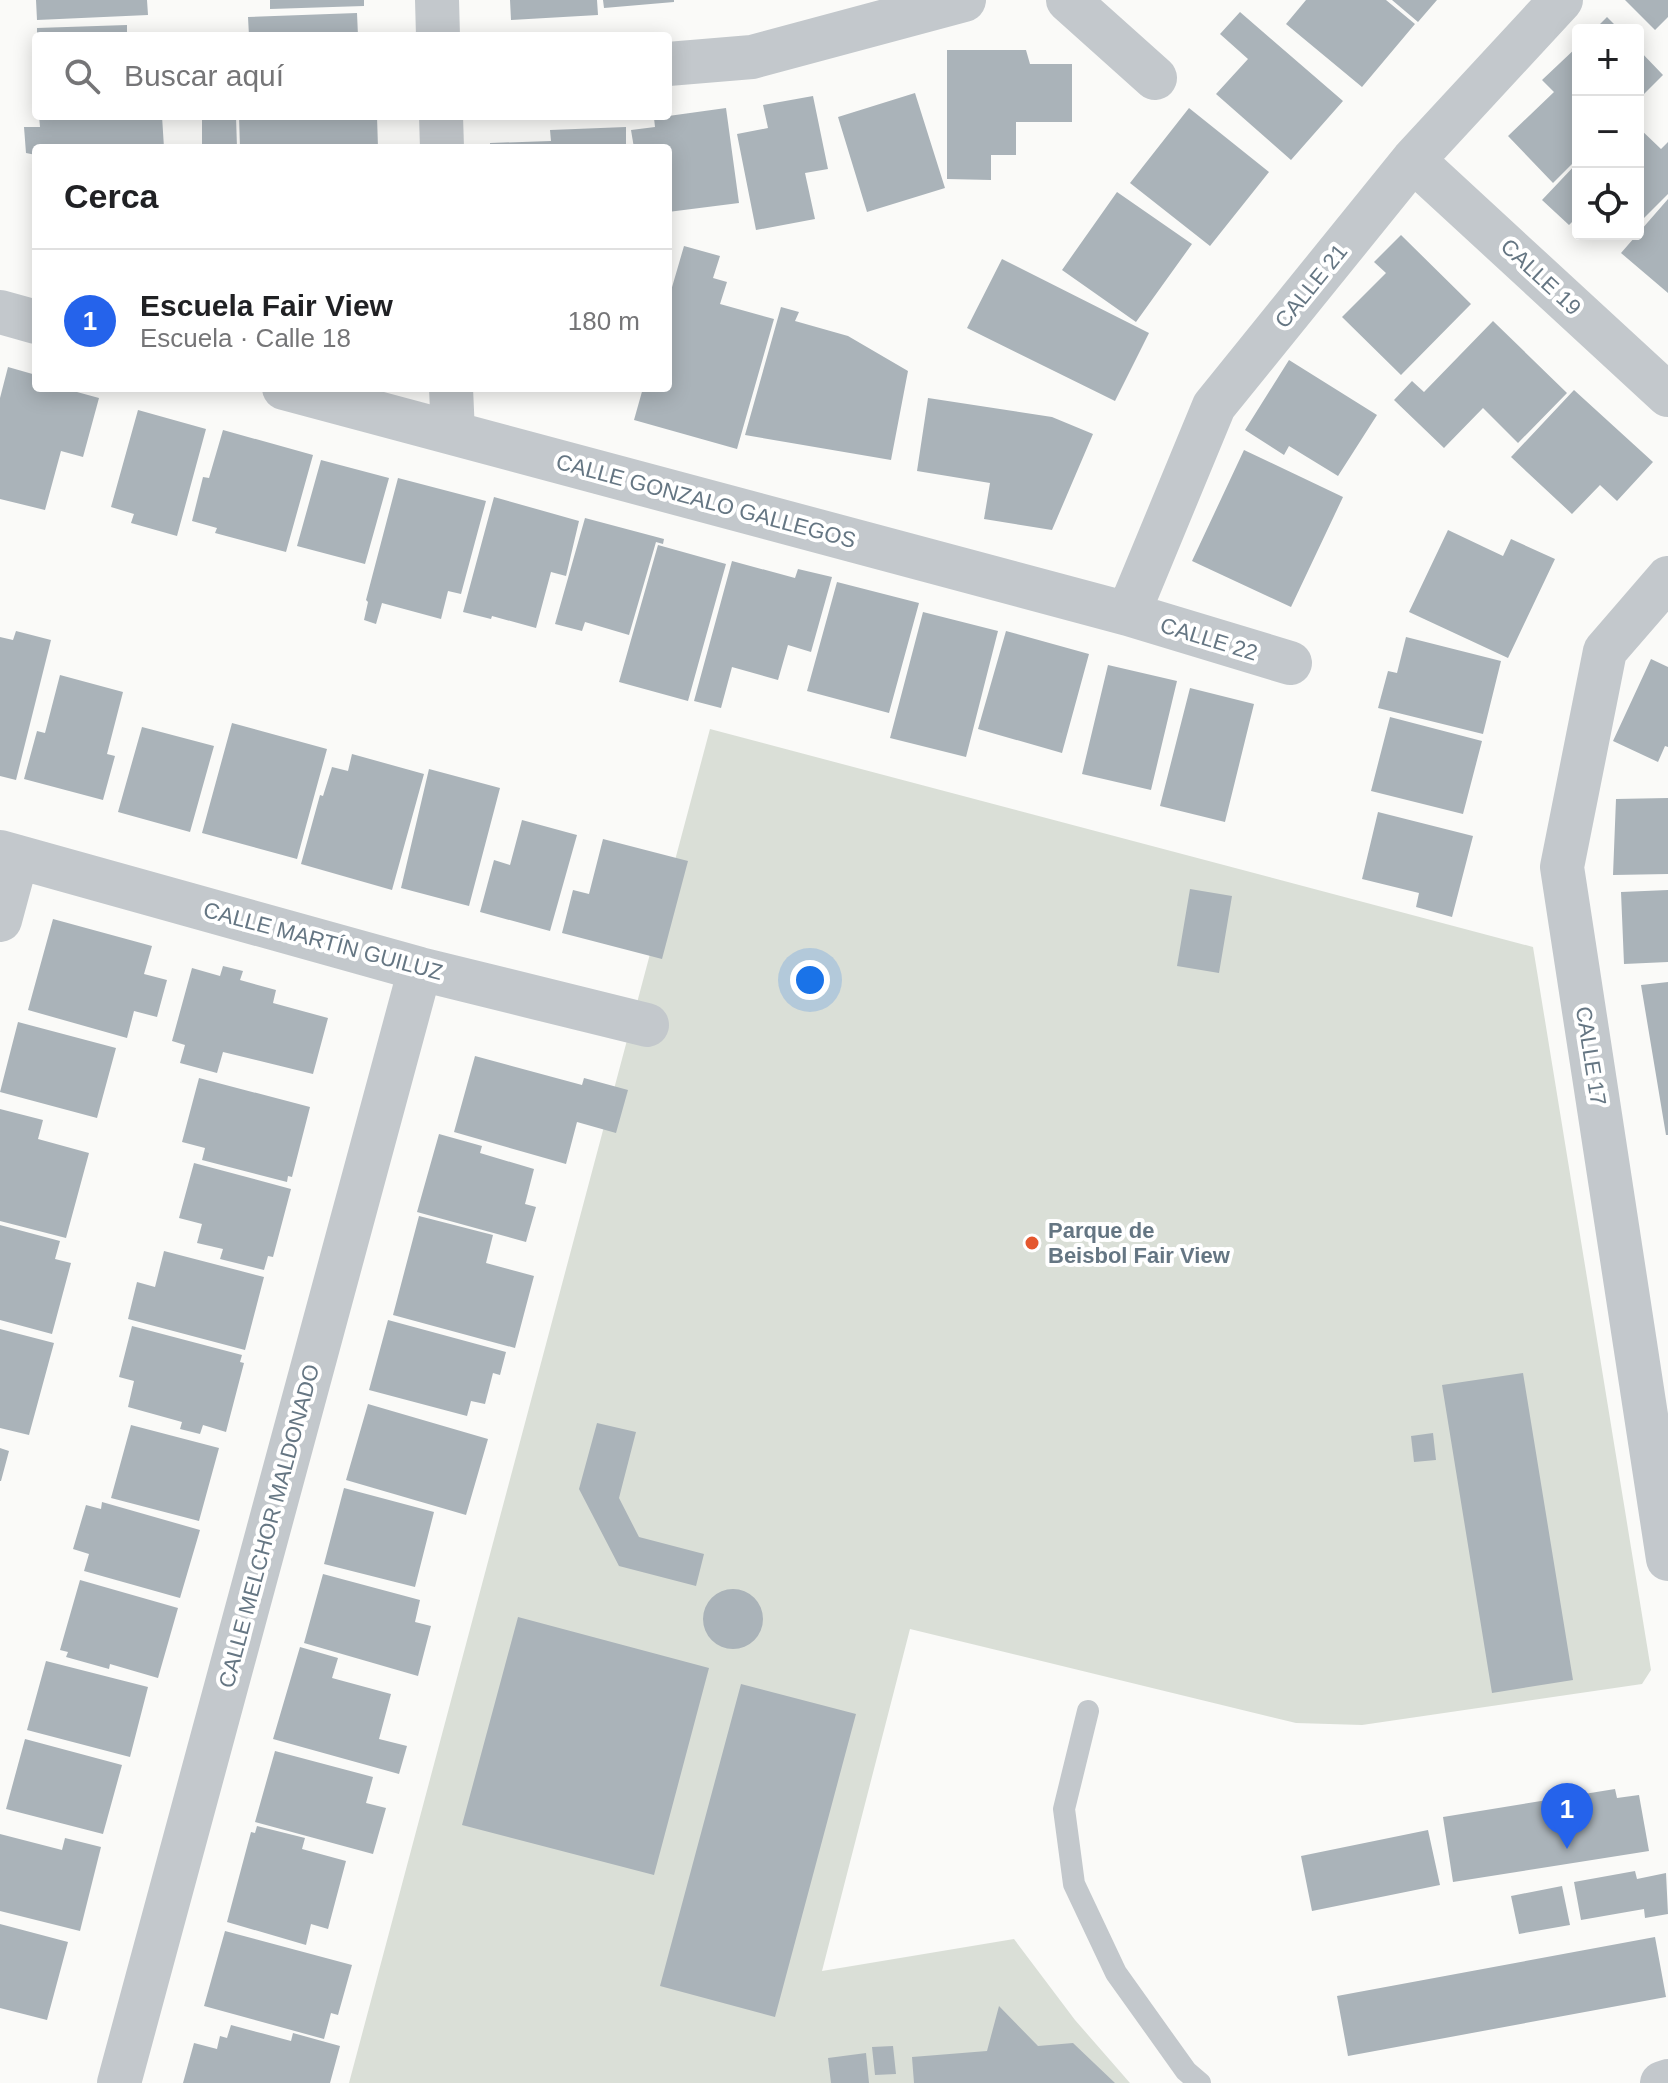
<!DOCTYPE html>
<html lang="es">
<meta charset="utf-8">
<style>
:root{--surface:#fff;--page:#f2f2f2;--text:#202124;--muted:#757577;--line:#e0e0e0;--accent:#2563eb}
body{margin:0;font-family:Arial,sans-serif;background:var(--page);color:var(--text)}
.controls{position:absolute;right:24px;top:24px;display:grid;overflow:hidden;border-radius:8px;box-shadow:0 4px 20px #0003}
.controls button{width:72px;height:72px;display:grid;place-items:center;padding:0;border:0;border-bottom:2px solid var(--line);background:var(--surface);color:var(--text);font:40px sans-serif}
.you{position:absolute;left:810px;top:980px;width:28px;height:28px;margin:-20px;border:6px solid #fff;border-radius:50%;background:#1a73e8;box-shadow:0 0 0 12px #1a73e833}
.badge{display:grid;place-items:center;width:52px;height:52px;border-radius:50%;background:var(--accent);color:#fff;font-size:26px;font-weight:700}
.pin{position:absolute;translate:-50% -66px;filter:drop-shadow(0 2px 4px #0008)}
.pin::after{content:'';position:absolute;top:42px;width:28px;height:24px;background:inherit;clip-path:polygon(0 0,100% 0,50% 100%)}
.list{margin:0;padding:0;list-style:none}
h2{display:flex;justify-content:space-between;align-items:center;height:104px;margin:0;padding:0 32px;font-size:34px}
h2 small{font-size:26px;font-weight:400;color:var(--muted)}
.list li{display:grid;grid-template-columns:52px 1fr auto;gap:24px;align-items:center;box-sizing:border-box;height:144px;padding:0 32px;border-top:2px solid var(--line)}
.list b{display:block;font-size:30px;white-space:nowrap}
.list p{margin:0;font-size:26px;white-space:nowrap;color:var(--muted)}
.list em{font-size:26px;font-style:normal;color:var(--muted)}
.icon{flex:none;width:44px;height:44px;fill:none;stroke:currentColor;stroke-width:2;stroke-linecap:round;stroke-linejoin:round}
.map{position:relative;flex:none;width:1668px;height:2083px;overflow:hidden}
.search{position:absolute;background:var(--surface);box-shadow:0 4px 20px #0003;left:32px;top:32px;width:640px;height:88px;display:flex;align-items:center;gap:20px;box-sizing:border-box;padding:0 28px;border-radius:8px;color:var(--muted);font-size:30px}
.panel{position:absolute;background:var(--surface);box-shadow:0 4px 20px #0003;left:32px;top:144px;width:640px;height:248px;border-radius:8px}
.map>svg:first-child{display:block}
</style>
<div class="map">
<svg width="1668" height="2083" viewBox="0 0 1668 2083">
<rect width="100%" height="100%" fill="#fafaf8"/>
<path fill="#dadfd7" d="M710,729L1533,947L1651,1670L1642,1684L1362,1725L1296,1723L910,1629L822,1971L1014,1939L1075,2020L1130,2083H349Z"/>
<path fill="#aab3b9" d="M36,0H147L148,15L37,20Z
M270,0H364V6L270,9Z
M510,0H597L598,15L511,20Z
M603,0H674V2L604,8Z
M1306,0H1386L1415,24L1362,87L1286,24Z
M1392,0H1437L1418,22Z
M1625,0H1668V17L1655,30Z
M1240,12L1343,101L1291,160L1216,94L1248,59L1220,34Z
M357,13L358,36H249L248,17Z
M1607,17L1620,30H1594Z
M127,25V36H37V28Z
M1578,46V158L1553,183L1508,136L1554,92L1542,80Z
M1638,49L1663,75L1638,100Z
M947,50H1026L1030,64H1072V122H1016V155H991V180L947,179Z
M915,93L945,188L867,212L838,117Z
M813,96L828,169L805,173L815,219L756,230L737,134L768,128L763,105Z
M726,108L739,203L668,212V148H634L631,130L655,127L654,118Z
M1189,108L1269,172L1210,246L1130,183Z
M39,116H162L164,148H36V155L26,153L24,127H40Z
M202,116H236L237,148H202Z
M239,116H377L378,148H240Z
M626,127V148H490V143L551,141L550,130Z
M1638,127L1661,149L1668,142V194L1638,224Z
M1578,162V216L1569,225L1542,200Z
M1117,192L1192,244L1136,322L1062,270Z
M1668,199V293L1621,253Z
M1401,235L1471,304L1401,375L1342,317L1386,273L1374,262Z
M684,246L720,256L713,278L727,282L720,304L774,319L737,449L634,420L643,388H668V301Z
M1002,259L1149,333L1115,401L967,328Z
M781,307L799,312L795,321L848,336L908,371L891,460L745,435Z
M1493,321L1567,393L1518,443L1483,408L1444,448L1394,400L1412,381L1424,392Z
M1289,360L1377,415L1338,476L1289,446L1284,455L1245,430Z
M8,367L36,375V388H78L77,392L99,398L83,457L61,451L45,510L0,499V398Z
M1574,390L1653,462L1617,501L1600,485L1572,514L1511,457Z
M928,398L1052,417L1093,434L1052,530L984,519L990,483L917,471Z
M138,410L206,429L177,536L131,523L134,514L111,507Z
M223,430L313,455L286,552L215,533L217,528L192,521L203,477L209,478Z
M1244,450L1343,497L1291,607L1192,561Z
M321,460L389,478L365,564L297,546Z
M398,478L486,501L461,594L448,591L441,619L382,603L376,624L364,620L368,602L366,600Z
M494,497L579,521L566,576L551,572L536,628L492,616L491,619L463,612Z
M585,518L664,539L663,544L656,542L629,635L585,622L582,631L555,624Z
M1448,530L1503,556L1511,539L1555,559L1508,658L1409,612Z
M658,545L726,564L688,701L619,682Z
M732,561L795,578L798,569L832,577L811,652L788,645L778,680L732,667L721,708L694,701Z
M837,582L919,603L889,713L807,691Z
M923,612L998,631L966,757L890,738Z
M16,631L51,640L16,780L0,776V637L13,640Z
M1006,631L1089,654L1062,753L978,729Z
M1406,637L1501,661L1483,734L1378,708L1388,671L1397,673Z
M1651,659L1668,667V747L1665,746L1658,762L1613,741Z
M1108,665L1177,681L1151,790L1082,774Z
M60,675L123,692L107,754L115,756L103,800L24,779L37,731L45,733Z
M1190,688L1254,704L1225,822L1160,806Z
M1390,717L1482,741L1463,814L1371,791Z
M232,723L327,749L297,859L202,833Z
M142,727L214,746L190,832L118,812Z
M352,754L424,774L392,890L301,864L320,795L323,796L332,767L348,771Z
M429,769L500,788L469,906L401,888Z
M1668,798V874L1613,875L1616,799Z
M1378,812L1473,836L1452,917L1416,907L1419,893L1362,879Z
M522,820L577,835L550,931L480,912L494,860L510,865Z
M603,839L688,861L662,959L562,933L573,890L589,894Z
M1190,889L1232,896L1219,973L1177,966Z
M1668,890V962L1624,964L1621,892Z
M53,919L152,946L144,974L167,980L157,1017L134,1011L127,1038L28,1010Z
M223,966L243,971L240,980L276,990L273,1003L328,1018L313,1074L223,1052L217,1073L180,1063L185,1045L172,1041L192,968L220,976Z
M1668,982V1135H1666L1641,985Z
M18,1022L116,1048L97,1118L0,1092Z
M475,1056L582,1085L584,1078L628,1090L616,1133L577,1122L566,1164L454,1132Z
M199,1078L310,1107L292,1177L288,1176L287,1182L202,1160L205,1148L182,1142Z
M0,1109L43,1120L38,1139L89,1153L66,1238L0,1221Z
M439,1134L482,1146L480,1153L534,1169L525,1204L536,1207L526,1242L417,1212Z
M194,1163L291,1189L273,1257L268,1256L264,1270L220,1259L223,1249L197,1243L202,1224L179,1218Z
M419,1216L493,1235L486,1263L534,1276L515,1348L393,1315Z
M0,1225L60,1241L55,1259L71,1263L52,1334L0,1320Z
M164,1251L264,1277L245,1350L128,1319L137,1282L155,1287Z
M388,1320L506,1352L500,1375L493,1373L485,1404L471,1401L467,1416L369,1390Z
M132,1326L242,1355L240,1362L244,1363L226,1432L203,1425L200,1434L180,1429L182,1422L128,1407L134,1381L119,1377Z
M0,1329L54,1343L29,1435L0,1428Z
M1523,1373L1573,1680L1492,1693L1442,1385Z
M368,1404L488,1439L466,1515L346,1480Z
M597,1423L636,1432L619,1498L639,1537L704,1554L696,1586L619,1566L579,1489Z
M131,1425L219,1448L199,1521L111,1498Z
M1433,1433L1436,1460L1414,1462L1411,1436Z
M0,1448L9,1451L1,1481H0Z
M344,1488L434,1512L415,1587L324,1564Z
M102,1502L200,1530L180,1598L84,1571L89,1554L73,1549L86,1505L101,1509Z
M323,1574L420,1600L415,1622L431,1626L418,1676L304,1643Z
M80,1580L178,1608L158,1678L110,1664L109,1669L66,1657L68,1652L60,1650Z
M703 1619a30 30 0 1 1 60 0a30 30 0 1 1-60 0Z
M518,1617L709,1668L654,1875L462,1825Z
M300,1647L338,1658L332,1678L391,1694L379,1739L407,1746L399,1774L273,1739Z
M46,1661L148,1687L130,1757L27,1730Z
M741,1684L856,1714L775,2017L660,1986Z
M25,1739L122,1765L103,1834L6,1809Z
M275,1751L373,1777L366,1803L386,1808L373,1854L255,1822Z
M1615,1789L1617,1798L1639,1795L1649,1851L1453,1882L1443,1817Z
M257,1826L305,1838L302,1849L346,1861L328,1929L311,1924L306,1945L227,1922L251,1832L255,1833Z
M1428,1830L1440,1885L1312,1911L1301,1856Z
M0,1834L62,1850L65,1838L101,1847L80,1931L0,1911Z
M1635,1871L1637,1879L1666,1873L1668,1914L1645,1918L1644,1909L1581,1920L1574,1882Z
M1562,1886L1570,1925L1519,1934L1511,1896Z
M0,1924L68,1942L47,2020L0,2008Z
M225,1931L352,1965L338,2015L331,2013L324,2039L204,2006Z
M1655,1937L1666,1997L1348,2056L1337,1996Z
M999,2006L1038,2046L1073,2043L1115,2083H914L912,2057L987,2051Z
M231,2025L291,2041L293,2033L340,2046L330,2083H183L194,2043L217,2049L220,2036L227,2038Z
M893,2046L896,2074L875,2075L872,2047Z
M866,2053L869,2083H831L828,2058Z"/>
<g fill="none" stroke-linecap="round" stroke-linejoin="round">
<path stroke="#c3c8cc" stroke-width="22" d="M1088,1711L1064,1809L1074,1884L1116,1973L1186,2071L1200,2083"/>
<path stroke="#c3c8cc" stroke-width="44" d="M437,0L438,36
M1068,0L1155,78
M668,64L752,57L964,0
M441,116L442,148
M1413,160L1668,395
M0,312L36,322
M284,388L1128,614L1290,663
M451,388L453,433
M1668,578L1605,651L1562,867L1668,1559
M1128,614L1214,406L1413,160L1561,0
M0,852L420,969L647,1025
M0,920L17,857
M119,2083L420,969
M1662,2083L1668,2081"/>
</g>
<circle fill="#e4572e" stroke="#fff" stroke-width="3" cx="1032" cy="1243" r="8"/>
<g text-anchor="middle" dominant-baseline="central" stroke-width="8" stroke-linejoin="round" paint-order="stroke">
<g font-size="22" fill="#657683" stroke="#fff">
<text transform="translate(1541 277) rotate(43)">CALLE 19</text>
<text transform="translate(1311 286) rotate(-51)">CALLE 21</text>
<text transform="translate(706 501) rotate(15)">CALLE GONZALO GALLEGOS</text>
<text transform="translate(1209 639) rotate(17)">CALLE 22</text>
<text transform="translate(323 941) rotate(15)">CALLE MARTÍN GUILUZ</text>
<text transform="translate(1591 1056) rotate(81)">CALLE 17</text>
<text transform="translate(269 1526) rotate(-75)">CALLE MELCHOR MALDONADO</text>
</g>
<g font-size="22" font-weight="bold" fill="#657683" stroke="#fff" text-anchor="start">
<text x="1048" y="1230">Parque de<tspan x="1048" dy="25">Beisbol Fair View</tspan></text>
</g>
</g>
</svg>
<div class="controls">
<button>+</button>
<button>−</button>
<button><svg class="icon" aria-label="locate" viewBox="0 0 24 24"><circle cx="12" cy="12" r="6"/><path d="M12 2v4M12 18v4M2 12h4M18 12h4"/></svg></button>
</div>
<div class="you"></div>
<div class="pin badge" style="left:1567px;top:1849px">1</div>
<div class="search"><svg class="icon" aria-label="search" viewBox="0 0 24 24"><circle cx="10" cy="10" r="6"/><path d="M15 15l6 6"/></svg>Buscar aquí</div>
<section class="panel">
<h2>Cerca<small></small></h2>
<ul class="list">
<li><span class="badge">1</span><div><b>Escuela Fair View</b><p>Escuela · Calle 18</p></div><em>180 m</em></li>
</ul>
</section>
</div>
